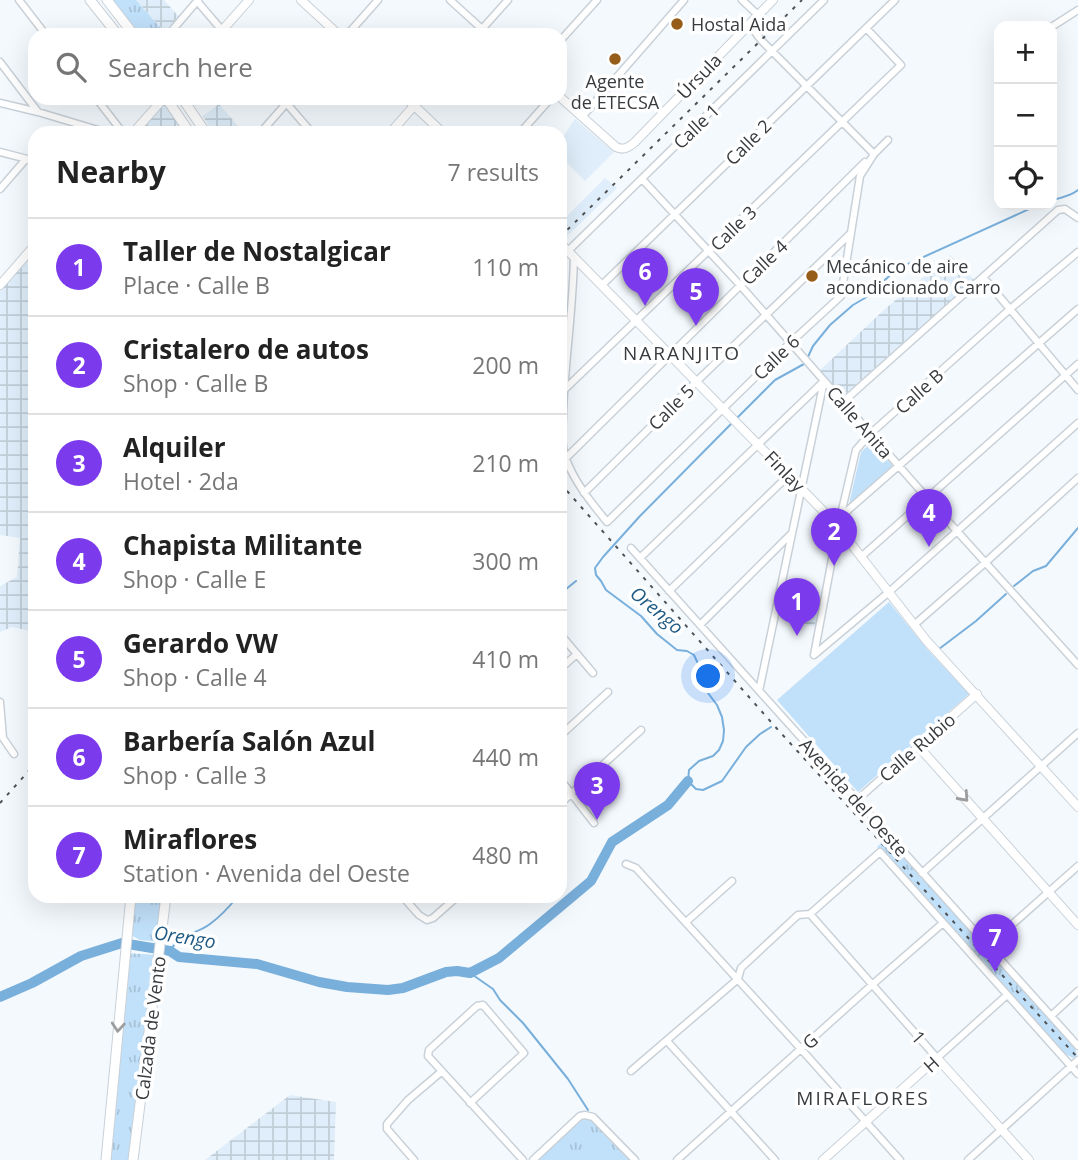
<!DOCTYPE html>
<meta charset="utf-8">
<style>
:root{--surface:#fff;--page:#f2f2f2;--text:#222;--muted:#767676;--line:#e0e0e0;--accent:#7c3aed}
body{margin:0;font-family:"Open Sans",sans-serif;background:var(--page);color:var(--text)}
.controls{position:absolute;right:21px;top:21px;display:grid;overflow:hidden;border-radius:14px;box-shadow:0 7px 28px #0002}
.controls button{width:63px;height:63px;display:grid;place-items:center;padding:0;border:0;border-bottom:2px solid var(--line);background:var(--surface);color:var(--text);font:35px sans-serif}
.you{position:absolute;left:709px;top:677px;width:24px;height:24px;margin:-18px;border:5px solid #fff;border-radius:50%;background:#1a73e8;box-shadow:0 0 0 10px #1a73e833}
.badge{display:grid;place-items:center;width:46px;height:46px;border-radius:50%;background:var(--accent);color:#fff;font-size:23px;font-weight:700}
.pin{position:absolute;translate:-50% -58px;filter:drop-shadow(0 2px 4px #0008)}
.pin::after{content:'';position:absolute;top:37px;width:24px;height:21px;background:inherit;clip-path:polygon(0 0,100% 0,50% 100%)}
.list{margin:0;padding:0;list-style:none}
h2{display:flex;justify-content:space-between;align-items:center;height:91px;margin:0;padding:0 28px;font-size:30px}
h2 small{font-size:23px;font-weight:400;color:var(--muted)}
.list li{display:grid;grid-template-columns:46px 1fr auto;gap:21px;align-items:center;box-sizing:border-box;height:98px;padding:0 28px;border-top:2px solid var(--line)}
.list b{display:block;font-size:26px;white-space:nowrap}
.list p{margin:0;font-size:23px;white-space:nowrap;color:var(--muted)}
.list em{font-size:23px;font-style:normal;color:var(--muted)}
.icon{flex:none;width:38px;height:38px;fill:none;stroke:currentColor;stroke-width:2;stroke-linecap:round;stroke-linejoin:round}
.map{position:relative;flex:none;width:1078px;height:1160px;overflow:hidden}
.search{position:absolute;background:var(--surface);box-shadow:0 7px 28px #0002;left:28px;top:28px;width:539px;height:77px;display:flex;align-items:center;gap:18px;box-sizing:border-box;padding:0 24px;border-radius:21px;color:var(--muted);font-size:26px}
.panel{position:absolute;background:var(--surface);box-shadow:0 7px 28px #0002;left:28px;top:126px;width:539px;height:777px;border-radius:21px}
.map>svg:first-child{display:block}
</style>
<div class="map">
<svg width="1078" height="1160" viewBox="0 0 1078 1160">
<defs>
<pattern id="industrial-grid" width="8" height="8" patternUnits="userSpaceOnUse" patternTransform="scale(1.75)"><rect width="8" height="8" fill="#dfeefa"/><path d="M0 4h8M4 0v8" fill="none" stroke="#c0cdd7"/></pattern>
<pattern id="grass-tufts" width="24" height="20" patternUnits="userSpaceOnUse" patternTransform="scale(1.75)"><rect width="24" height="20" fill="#c1e0f9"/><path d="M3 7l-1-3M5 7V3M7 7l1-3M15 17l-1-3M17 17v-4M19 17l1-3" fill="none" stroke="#a7c1d6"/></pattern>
</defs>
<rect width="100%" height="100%" fill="#f4f9fe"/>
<path fill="#dfeefa" d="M575,119L614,152L585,181L560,156L563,137Z
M605,178L617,188L560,243V223Z"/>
<path fill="url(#industrial-grid)" d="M136,0H164L179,17L164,31Z
M164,98L190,133H133Z
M219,104L244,133H213L203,116Z
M35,245V632L12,627L0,632V586L17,577L20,538L0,535V285Z
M950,255L974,280L842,397L819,371L885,309Z
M786,601L818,609L815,626L782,619Z
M290,1095L336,1102L334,1160H205Z"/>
<path fill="url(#grass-tufts)" d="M111,0H136L167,35H139Z
M887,838L1075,1048L1077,1055L1073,1058L1064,1053L877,847Z
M131,896H166L160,942L140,940L127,933Z
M125,953L158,955L133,1160H106Z
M580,1116L593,1117L635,1160H533Z"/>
<path fill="#c1e0f9" d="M871,443L894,467L849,504L861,452Z
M889,602L927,649L969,694L858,792L777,700Z"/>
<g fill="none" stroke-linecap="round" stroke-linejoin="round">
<path stroke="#79afdb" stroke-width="2" d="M1052,200C1061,198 1071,196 1078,190
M807,359L813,346L830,325L853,305L865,298L897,269L1038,205
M736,419L775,380L804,364
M732,423L640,516L603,557L595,568L596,575L601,581L606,590L641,616L657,634L677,650L687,651L694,655L700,668L702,685L717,705L722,717L724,730L723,741L719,750L713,756L699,761L689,770L688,781L696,789L703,790L722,781L746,747L760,734L771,727
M1014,586L1033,571L1046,566L1078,528
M560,594L576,581
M939,649L976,621L1006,594
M170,951C182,931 194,936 210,924C221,916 230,906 238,896
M470,973L493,989L500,1000L523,1023L568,1079L588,1110"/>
<path stroke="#79afdb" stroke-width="10" d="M0,997L32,983L81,956L122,943L170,951L179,957L257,964L319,982L347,987L388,990L403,988L446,972L457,971L470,973L499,958L591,881L612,842L668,805L688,781"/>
<defs>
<path id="street" d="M19,0L46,35
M450,0L482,29L508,0
M742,0L758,15
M197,1L226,35
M749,24L761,40L874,154
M1053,26L1078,10
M169,35V34L198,0
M347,35L378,0
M560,41L597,0
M0,62L38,112
M96,98L123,133
M282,98L312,133
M0,103L38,112L108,133
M582,117L684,0
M262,131L291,98
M520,133L551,98
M0,152L35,161
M873,155L888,140
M642,179L740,285L927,498L1078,665
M0,189L26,159
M568,251L824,0
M574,257C573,309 565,360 563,412C563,427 560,444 566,459C575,483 591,502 607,522L790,343L841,296L860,176L874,154
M983,277L1078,390
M602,285L895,0
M564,390L901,65L866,28
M843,402L1058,210L1065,209L1078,218
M565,459L865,162
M584,493L697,381L850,234
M839,518L1078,309
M631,548L1078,1046
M861,557L1078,364
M640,558L823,382
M669,591L789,475
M700,625L790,535
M914,625L986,562L1078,478
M560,634L593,673
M814,655L838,527L856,450L870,434L1010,309L1078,252
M814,655L889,592L1078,423
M560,669L577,654
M759,691L824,381
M0,702L3,738L14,754
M560,736L608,692
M560,779L594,823
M857,800L918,746
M560,804L641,730
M626,864L636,868L801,1049L900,1160
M922,873L1078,733
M402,896L419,915L427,920L433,918L458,896
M810,914L937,1058L1007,995
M686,922L732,881
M988,946L1078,866
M1051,1016L1078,991
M667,1041L775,1160
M631,1071L738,979L741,968L798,915L810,914L880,852L1078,1074
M470,1103L524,1053L483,1005L477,1006L429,1050L428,1056L523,1160
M414,1160L387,1129V1124L408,1100L441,1072
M533,1160L580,1116L585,1115L593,1117L635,1160
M677,1160L873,984L943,923
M968,1160L1078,1060"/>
<path id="secondary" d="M301,0L339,35
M218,35L249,0
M477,35L482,29L489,35
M560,97L616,147C624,151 629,147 635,142L773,0
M406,98L443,133
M133,133L164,98
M390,133L421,98
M560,243L834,522L926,640L1078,807
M0,285L35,245
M977,694L918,746L1078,925
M823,1160L937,1058L1029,1160"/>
<path id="primary" d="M90,0L118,35
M107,0L134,35
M166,98L190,133
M182,98L206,133
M106,1160L131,896
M133,1160L166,896"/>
</defs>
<use href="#street" stroke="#c9d1d8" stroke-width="9"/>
<use href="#secondary" stroke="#c9d1d8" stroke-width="10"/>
<use href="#primary" stroke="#c9d1d8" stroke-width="11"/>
<use href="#street" stroke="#fff" stroke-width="6"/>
<use href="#secondary" stroke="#fff" stroke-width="8"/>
<use href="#primary" stroke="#fff" stroke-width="9"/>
<path stroke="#505356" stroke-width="2" stroke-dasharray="3.5 7" stroke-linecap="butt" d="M560,237L802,0
M560,483L779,731L1078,1058
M0,803L35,764"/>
</g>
<defs><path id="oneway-chevron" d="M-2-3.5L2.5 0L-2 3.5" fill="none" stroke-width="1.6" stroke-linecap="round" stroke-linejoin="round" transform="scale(1.75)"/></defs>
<g stroke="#9c9e9f">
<use href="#oneway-chevron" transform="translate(964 797) rotate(48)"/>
<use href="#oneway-chevron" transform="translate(118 1027) rotate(95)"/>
</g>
<g fill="#965c1a" stroke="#fff" stroke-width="2.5">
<circle cx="677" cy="24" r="7"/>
<circle cx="615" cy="59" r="7"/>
<circle cx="812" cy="276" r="7"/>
</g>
<g text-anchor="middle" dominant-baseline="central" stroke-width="7" stroke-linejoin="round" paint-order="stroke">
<g font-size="18" fill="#393c3f" stroke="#fff" text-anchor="start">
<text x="691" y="24">Hostal Aida</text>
<text x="615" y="81" text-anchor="middle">Agente<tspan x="615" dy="21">de ETECSA</tspan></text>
<text x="826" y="266">Mecánico de aire<tspan x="826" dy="21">acondicionado Carro</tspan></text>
</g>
<g font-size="18" fill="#393c3f" stroke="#fff">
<text transform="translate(699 76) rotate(-46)">Úrsula</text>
<text transform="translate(696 126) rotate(-44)">Calle 1</text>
<text transform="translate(748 142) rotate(-45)">Calle 2</text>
<text transform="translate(733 228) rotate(-44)">Calle 3</text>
<text transform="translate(764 262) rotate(-44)">Calle 4</text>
<text transform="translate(776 357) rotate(-44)">Calle 6</text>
<text transform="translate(919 391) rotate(-42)">Calle B</text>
<text transform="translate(671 407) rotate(-45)">Calle 5</text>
<text transform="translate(860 422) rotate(49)">Calle Anita</text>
<text transform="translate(785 471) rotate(46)">Finlay</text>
<text transform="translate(917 747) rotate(-41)">Calle Rubio</text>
<text transform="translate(854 797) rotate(48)">Avenida del Oeste</text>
<text transform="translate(150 1028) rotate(-83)">Calzada de Vento</text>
<text transform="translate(919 1037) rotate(49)">1</text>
<text transform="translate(810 1041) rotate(-42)">G</text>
<text transform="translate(931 1064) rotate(-42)">H</text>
</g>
<g font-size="19" letter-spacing="2" fill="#393c3f" stroke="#fff">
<text x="682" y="353">NARANJITO</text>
<text x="863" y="1098">MIRAFLORES</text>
</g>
<g font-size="19" font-style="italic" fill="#1f5a84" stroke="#fff">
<text transform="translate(657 610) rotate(40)">Orengo</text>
<text transform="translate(185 937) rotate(9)">Orengo</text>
</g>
</g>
</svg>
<div class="controls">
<button>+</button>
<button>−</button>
<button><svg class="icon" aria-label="locate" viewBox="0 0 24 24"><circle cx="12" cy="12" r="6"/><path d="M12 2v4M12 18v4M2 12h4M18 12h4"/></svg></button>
</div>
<div class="you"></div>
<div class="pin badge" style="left:797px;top:636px">1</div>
<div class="pin badge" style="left:834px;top:566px">2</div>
<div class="pin badge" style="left:597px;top:820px">3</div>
<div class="pin badge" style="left:929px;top:547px">4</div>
<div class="pin badge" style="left:696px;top:326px">5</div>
<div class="pin badge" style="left:645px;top:306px">6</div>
<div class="pin badge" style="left:995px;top:972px">7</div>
<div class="search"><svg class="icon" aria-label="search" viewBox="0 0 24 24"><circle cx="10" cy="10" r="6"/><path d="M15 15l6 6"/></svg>Search here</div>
<section class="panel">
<h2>Nearby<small>7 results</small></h2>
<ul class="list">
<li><span class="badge">1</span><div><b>Taller de Nostalgicar</b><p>Place · Calle B</p></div><em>110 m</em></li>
<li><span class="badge">2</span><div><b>Cristalero de autos</b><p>Shop · Calle B</p></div><em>200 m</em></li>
<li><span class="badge">3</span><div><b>Alquiler</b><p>Hotel · 2da</p></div><em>210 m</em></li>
<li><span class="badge">4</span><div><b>Chapista Militante</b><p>Shop · Calle E</p></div><em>300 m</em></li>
<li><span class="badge">5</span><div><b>Gerardo VW</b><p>Shop · Calle 4</p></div><em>410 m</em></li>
<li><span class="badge">6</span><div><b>Barbería Salón Azul</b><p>Shop · Calle 3</p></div><em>440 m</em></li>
<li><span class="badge">7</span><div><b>Miraflores</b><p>Station · Avenida del Oeste</p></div><em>480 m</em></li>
</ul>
</section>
</div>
